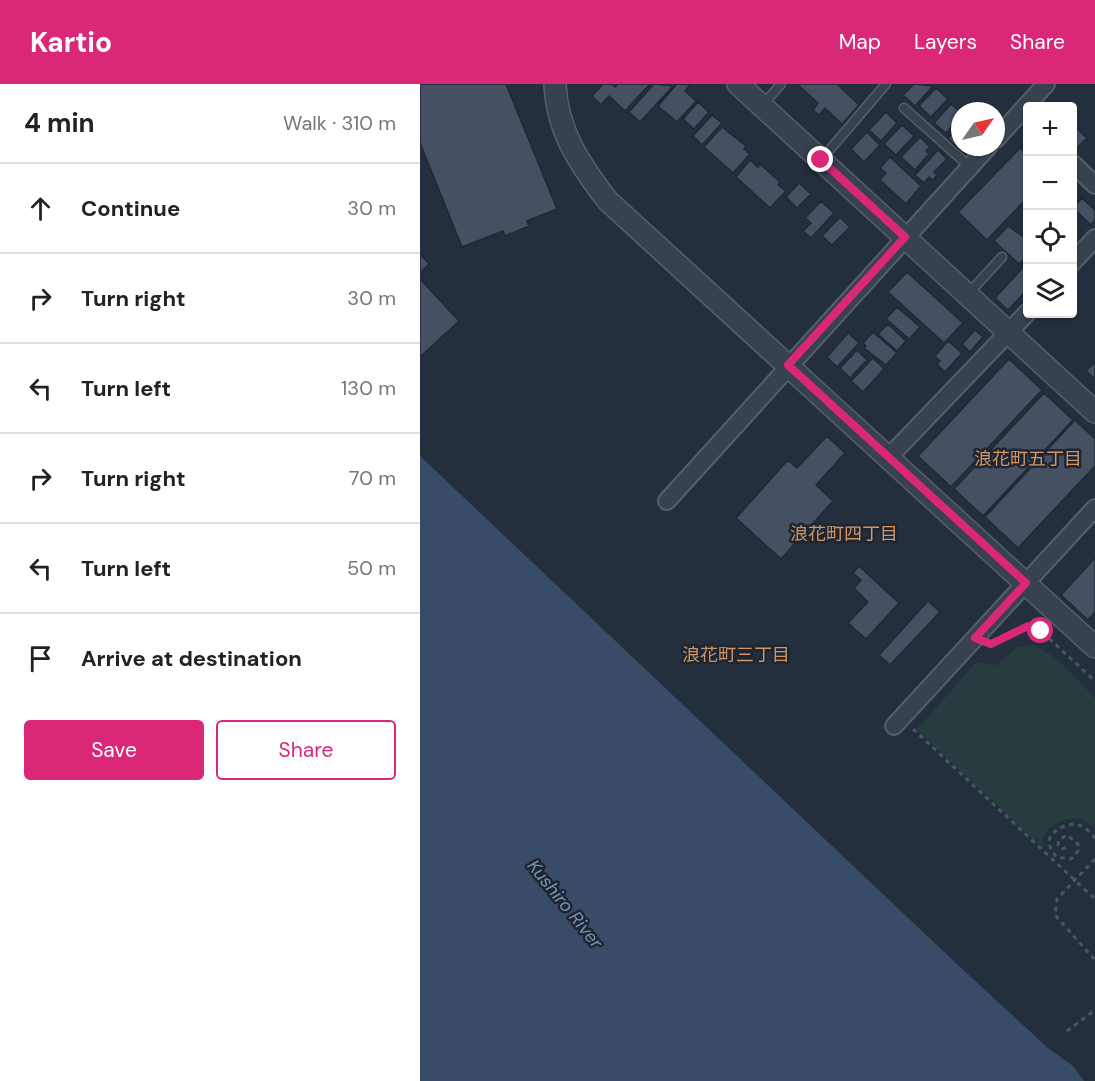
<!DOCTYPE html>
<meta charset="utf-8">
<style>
:root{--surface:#fff;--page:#f6f6f6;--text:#222;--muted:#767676;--line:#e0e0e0;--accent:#db2777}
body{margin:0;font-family:"DM Sans","Noto Sans JP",sans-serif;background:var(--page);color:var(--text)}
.controls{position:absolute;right:18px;top:18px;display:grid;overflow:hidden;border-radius:6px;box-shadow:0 2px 4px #0004}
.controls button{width:54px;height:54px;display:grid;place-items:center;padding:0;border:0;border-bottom:2px solid var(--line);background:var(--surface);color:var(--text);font:30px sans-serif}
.compass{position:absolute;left:531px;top:18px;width:54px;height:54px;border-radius:50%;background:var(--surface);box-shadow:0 2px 4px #0004;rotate:56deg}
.stop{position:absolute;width:18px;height:18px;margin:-14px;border:4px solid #db2777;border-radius:50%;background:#fff}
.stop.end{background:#db2777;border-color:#fff;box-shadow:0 2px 6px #0008}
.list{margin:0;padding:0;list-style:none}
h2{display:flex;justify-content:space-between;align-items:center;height:78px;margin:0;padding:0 24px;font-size:26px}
h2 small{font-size:20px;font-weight:400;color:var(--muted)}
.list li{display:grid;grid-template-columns:39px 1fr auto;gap:18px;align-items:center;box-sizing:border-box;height:90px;padding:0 24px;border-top:2px solid var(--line)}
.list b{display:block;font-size:22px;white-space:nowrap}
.list em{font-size:20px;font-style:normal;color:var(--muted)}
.actions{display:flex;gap:12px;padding:18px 24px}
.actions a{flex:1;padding:14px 0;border:2px solid var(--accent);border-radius:6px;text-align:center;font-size:21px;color:var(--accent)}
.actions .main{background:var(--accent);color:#fff}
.icon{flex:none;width:33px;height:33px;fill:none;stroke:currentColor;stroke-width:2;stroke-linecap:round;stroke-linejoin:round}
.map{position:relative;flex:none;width:675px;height:997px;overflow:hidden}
header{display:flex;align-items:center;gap:36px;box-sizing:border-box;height:84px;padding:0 30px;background:var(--accent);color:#fff}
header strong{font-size:28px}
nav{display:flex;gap:33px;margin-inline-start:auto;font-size:21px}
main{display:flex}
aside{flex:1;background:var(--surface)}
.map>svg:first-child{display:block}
</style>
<header>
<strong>Kartio</strong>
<nav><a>Map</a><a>Layers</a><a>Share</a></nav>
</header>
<main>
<aside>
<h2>4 min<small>Walk · 310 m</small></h2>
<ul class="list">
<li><svg class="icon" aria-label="ahead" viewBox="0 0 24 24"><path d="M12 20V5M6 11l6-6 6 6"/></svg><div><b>Continue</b></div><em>30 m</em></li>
<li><svg class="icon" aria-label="right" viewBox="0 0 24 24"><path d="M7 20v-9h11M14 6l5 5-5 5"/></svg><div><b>Turn right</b></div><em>30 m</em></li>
<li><svg class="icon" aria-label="left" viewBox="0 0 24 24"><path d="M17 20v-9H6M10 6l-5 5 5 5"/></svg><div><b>Turn left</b></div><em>130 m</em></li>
<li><svg class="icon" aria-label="right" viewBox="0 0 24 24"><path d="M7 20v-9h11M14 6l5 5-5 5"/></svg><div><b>Turn right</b></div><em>70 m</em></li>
<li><svg class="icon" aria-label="left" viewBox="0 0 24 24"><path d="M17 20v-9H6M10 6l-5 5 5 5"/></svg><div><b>Turn left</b></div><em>50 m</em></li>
<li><svg class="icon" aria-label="arrive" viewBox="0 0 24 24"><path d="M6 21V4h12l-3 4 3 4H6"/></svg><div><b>Arrive at destination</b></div></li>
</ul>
<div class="actions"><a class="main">Save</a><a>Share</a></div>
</aside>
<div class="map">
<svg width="675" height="997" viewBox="0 0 675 997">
<rect width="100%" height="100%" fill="#242f3e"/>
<path fill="#263c3f" d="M615,561L637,575L675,614V744L659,734C641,734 618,745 624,765L497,646L556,578L577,581L597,563Z"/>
<path fill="#394c67" d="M0,372L540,883L628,964L653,982L664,997H0Z"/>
<path fill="#455162" stroke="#1f2835" stroke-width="1.5" d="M0,0H86L137,125L107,137L109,142L85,152L83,147L42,163L0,59Z
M183,0H191L195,3L198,0H230L205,27L189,12L181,21L172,12Z
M234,0L253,2L220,38L209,28Z
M257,0L270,1L265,7L276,17L257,38L238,22Z
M377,0H417L439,21L422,40L405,24L399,31L393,26L398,19Z
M494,0L513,2L495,22L483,11Z
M516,4L528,15L511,33L499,22Z
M278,18L289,28L274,45L263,35Z
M531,20L540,28V34L526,49L514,39Z
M466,28L477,39L461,57L449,46Z
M292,31L302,39L282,61L273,52Z
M652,40L667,54L653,68L652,67Z
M482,41L494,52L476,71L464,60Z
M540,42V63L538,65L528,54Z
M302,43L326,62L324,65L330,70L313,89L284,63Z
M447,48L460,61L444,78L431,65Z
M500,53L510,63L506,67L509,70L495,86L481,73Z
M600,64L608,71V113L567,156L538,128Z
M518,66L527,75L514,88L517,91L513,96L509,93L504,99L495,91Z
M470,73L501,102L486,120L460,96L466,89L460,84Z
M330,76L338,83L340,80L360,98L358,101L366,107L350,124L316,93Z
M379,99L391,110L377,124L366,113Z
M662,114L675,126V136L671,141L653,124Z
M401,117L414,129L391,154L383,147L391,139L385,134Z
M420,133L430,143L412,161L402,152Z
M588,142L608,156V171L599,180L574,157Z
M0,170L9,180L0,189Z
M608,178V205L588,226L575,214Z
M487,188L543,239L524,259L468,208Z
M0,195L39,237L0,273Z
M477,223L500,243L489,255L466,235Z
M468,240L486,257L477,267L458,250Z
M555,246L563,253L550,268L542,260Z
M453,248L477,269L466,281L444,264L446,262L443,259Z
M428,249L439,259L417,283L407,273Z
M528,257L542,269L525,288L517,280L520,277L515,272Z
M437,266L447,276L430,294L420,284Z
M453,274L464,285L443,308L431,297Z
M589,275L622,306L531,403L498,372Z
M675,278V295L666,287Z
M624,309L653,336L563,432L534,405Z
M655,336L675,355V382L598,464L565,433Z
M407,352L425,369L396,401L413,417L361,475L316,434L368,376L377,384Z
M675,474V528L668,536L641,511Z
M439,482L479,519L446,555L428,539L448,518L434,504L441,496L433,489Z
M508,517L520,528L470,581L459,571Z"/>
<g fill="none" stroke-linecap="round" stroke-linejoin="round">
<defs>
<path id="service" d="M342,22L361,0
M484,24L550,83
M401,76L466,0
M548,210L582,173"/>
<path id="minor" d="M576,55L626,0
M652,79L675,101
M652,179L675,154
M469,373L608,228
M247,417L568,63
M474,642L675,424"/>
<path id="tertiary" d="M135,0C137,47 160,81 188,117L675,563
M318,0L675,328"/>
</defs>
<use href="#service" stroke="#565f6c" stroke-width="11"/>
<use href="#minor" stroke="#565f6c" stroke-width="20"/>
<use href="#tertiary" stroke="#565f6c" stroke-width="24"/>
<path stroke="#44595c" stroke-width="3" stroke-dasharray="4.5 4.5" stroke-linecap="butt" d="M574,559L608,542L621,547L675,597
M493,645L675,815
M646,764L642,765L638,761L639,756L647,751L658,760L659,766L651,775L636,773L629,761L630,752C645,737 663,735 675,755
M675,775L637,815L635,831L675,876
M647,947L675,926"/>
<use href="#service" stroke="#38414e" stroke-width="8"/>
<use href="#minor" stroke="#38414e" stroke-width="16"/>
<use href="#tertiary" stroke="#38414e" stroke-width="21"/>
</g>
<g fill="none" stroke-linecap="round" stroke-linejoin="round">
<path stroke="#db2777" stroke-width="8" d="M401,76L485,153L368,281L606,499L555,554L571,560L608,542L621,547"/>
</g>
<g text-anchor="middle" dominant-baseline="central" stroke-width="5" stroke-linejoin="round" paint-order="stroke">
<g font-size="18" fill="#d59563" stroke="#1d2633">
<text x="608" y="375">浪花町五丁目</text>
<text x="424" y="450">浪花町四丁目</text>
<text x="316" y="571">浪花町三丁目</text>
</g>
<g font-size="18" font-style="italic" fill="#7c92b1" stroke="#1d2633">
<text transform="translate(145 820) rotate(51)">Kushiro River</text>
</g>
</g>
</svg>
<div class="controls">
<button>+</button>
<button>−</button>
<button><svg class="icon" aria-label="locate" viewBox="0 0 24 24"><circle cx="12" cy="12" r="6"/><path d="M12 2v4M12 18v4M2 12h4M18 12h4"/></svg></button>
<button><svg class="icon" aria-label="layers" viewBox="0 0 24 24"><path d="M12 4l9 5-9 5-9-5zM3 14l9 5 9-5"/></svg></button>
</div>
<svg class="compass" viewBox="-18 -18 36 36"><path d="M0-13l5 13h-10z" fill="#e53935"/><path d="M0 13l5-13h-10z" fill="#767676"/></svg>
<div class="stop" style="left:621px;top:547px"></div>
<div class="stop end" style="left:401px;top:76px"></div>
</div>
</main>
